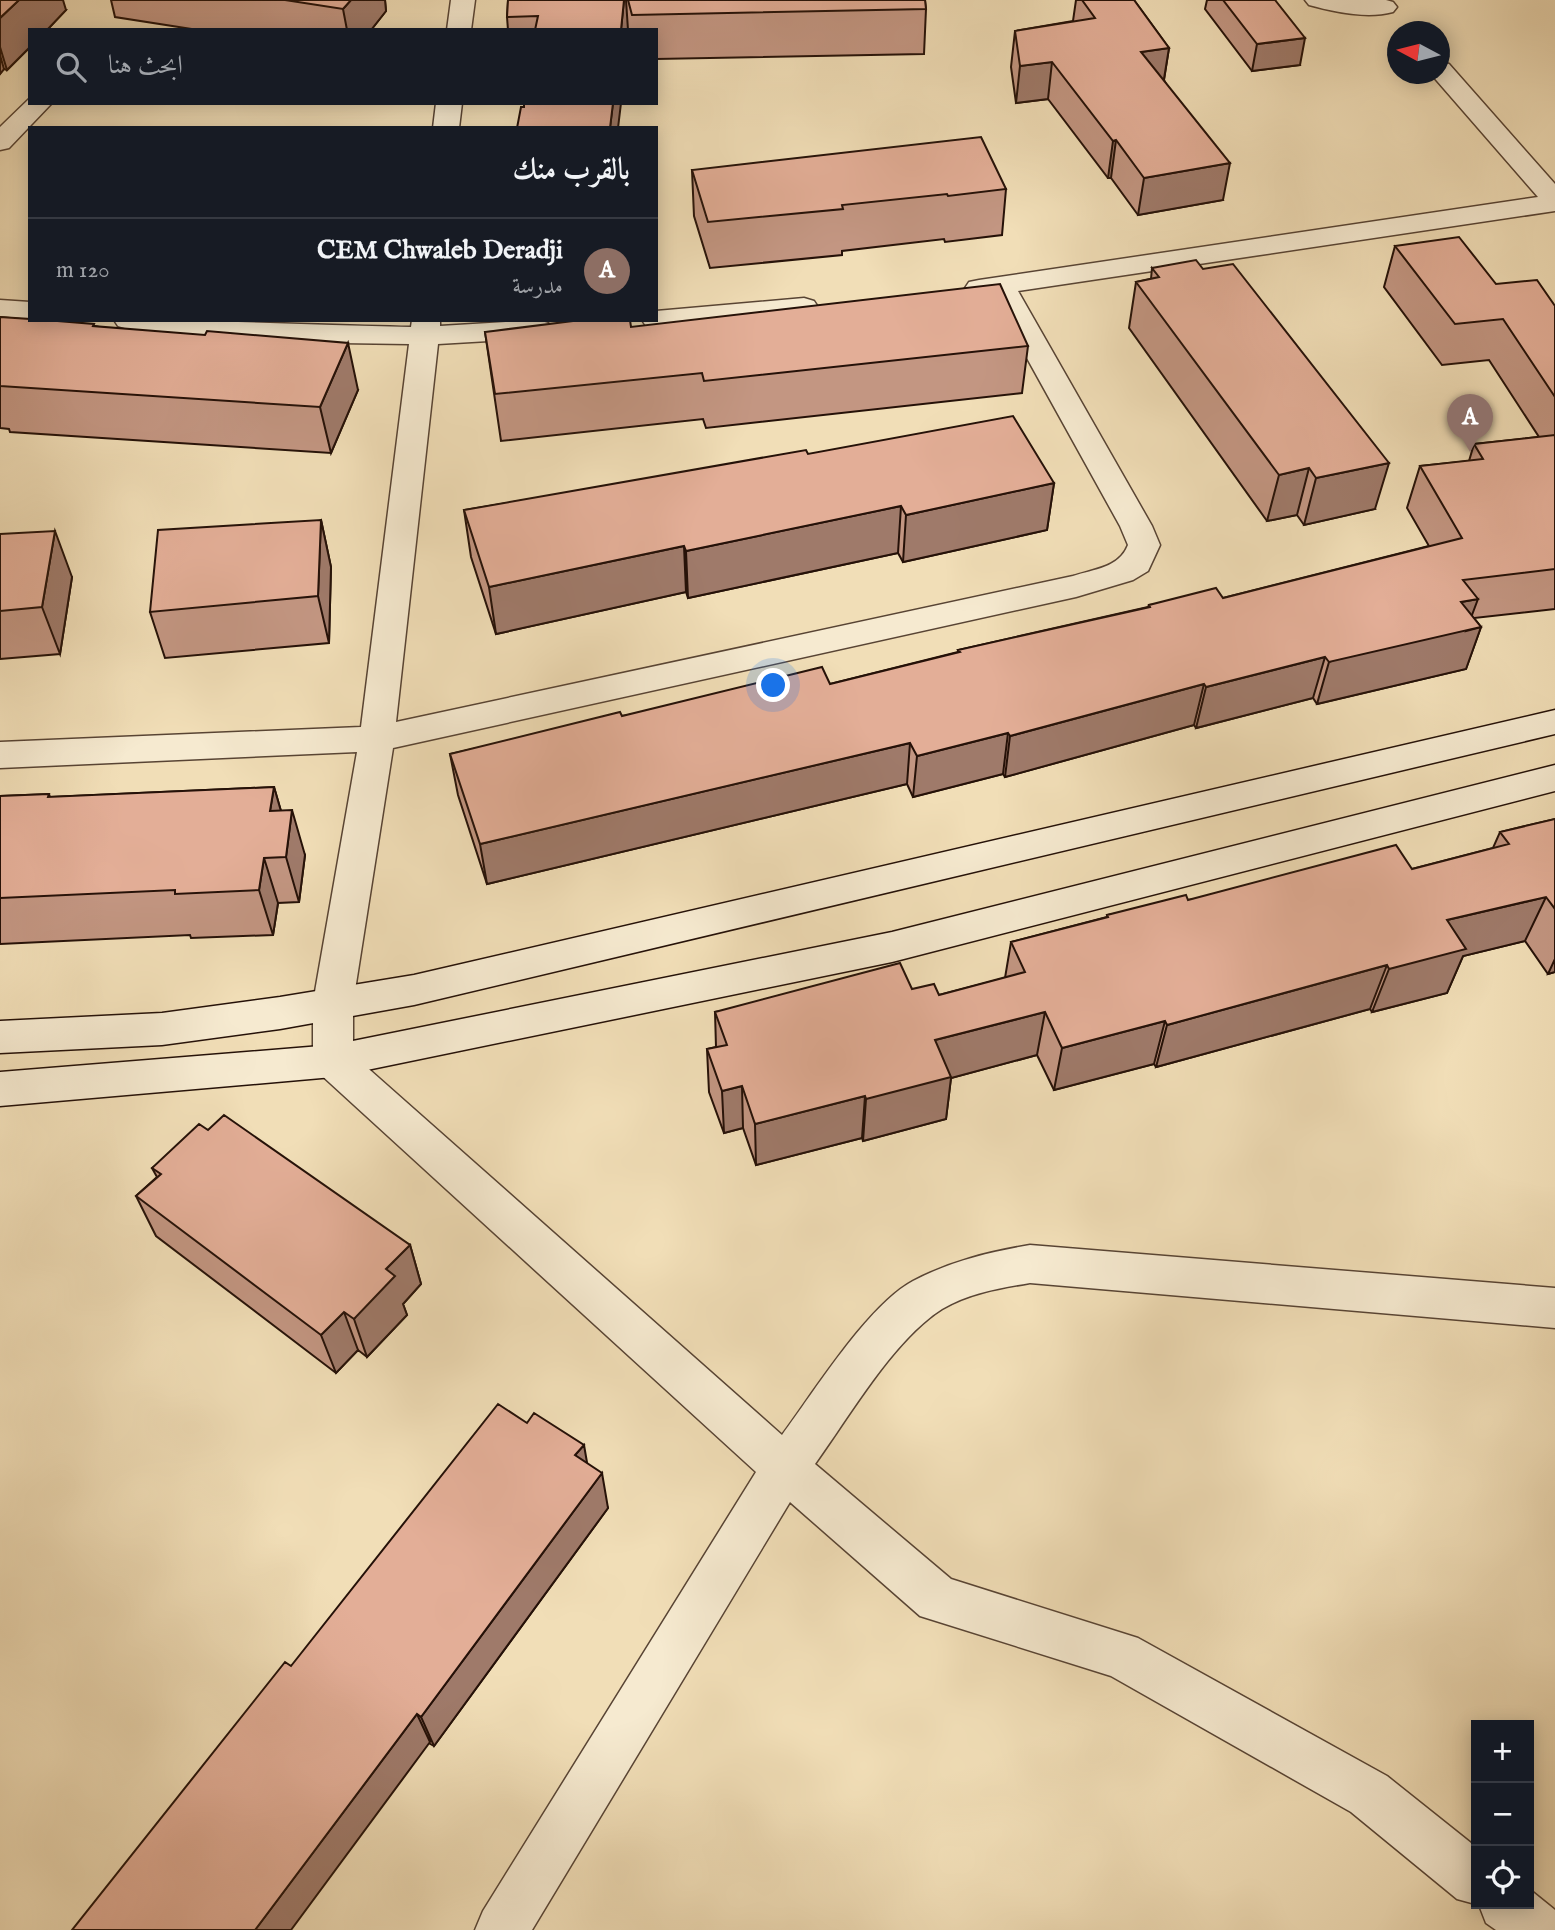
<!DOCTYPE html>
<html lang="ar">
<meta charset="utf-8">
<style>
:root{--surface:#171b24;--page:#242831;--text:#f1f3f6;--muted:#9ea1a6;--line:#363941;--accent:#2563eb}
body{margin:0;font-family:"IM FELL English",Amiri,serif;background:var(--page);color:var(--text);direction:rtl}
.controls{position:absolute;right:21px;bottom:21px;display:grid;overflow:hidden;border-radius:0px;box-shadow:0 4px 18px #0003}
.controls button{width:63px;height:63px;display:grid;place-items:center;padding:0;border:0;border-bottom:2px solid var(--line);background:var(--surface);color:var(--text);font:35px sans-serif}
.compass{position:absolute;left:1387px;top:21px;width:63px;height:63px;border-radius:50%;background:var(--surface);box-shadow:0 4px 18px #0003;rotate:277deg}
.you{position:absolute;left:774px;top:686px;width:24px;height:24px;margin:-18px;border:5px solid #fff;border-radius:50%;background:#1a73e8;box-shadow:0 0 0 10px #1a73e833}
.badge{display:grid;place-items:center;width:46px;height:46px;border-radius:50%;background:var(--accent);color:#fff;font-size:23px;font-weight:700}
.pin{position:absolute;translate:-50% -58px;filter:drop-shadow(0 2px 4px #0008)}
.pin::after{content:'';position:absolute;top:37px;width:24px;height:21px;background:inherit;clip-path:polygon(0 0,100% 0,50% 100%)}
.list{margin:0;padding:0;list-style:none}
h2{display:flex;justify-content:space-between;align-items:center;height:91px;margin:0;padding:0 28px;font-size:30px}
h2 small{font-size:23px;font-weight:400;color:var(--muted)}
.list li{display:grid;grid-template-columns:46px 1fr auto;gap:21px;align-items:center;box-sizing:border-box;height:105px;padding:0 28px;border-top:2px solid var(--line)}
.list b{display:block;font-size:26px;white-space:nowrap}
.list p{margin:0;font-size:23px;white-space:nowrap;color:var(--muted)}
.list em{font-size:23px;font-style:normal;color:var(--muted)}
.icon{flex:none;width:38px;height:38px;fill:none;stroke:currentColor;stroke-width:2;stroke-linecap:round;stroke-linejoin:round}
.map{position:relative;flex:none;width:1555px;height:1930px;overflow:hidden;direction:ltr}
.search{position:absolute;background:var(--surface);box-shadow:0 4px 18px #0003;left:28px;top:28px;width:630px;height:77px;display:flex;align-items:center;gap:18px;box-sizing:border-box;padding:0 24px;border-radius:0px;color:var(--muted);font-size:26px}
.panel{position:absolute;background:var(--surface);box-shadow:0 4px 18px #0003;left:28px;top:126px;width:630px;height:196px;border-radius:0px;direction:rtl}
.map>svg:first-child{display:block}
</style>
<div class="map">
<svg width="1555" height="1930" viewBox="0 0 1555 1930">
<rect width="100%" height="100%" fill="#f1deb7"/>
<filter id="stains"><feTurbulence type="fractalNoise" baseFrequency=".00286" numOctaves="4"/><feColorMatrix values="0 0 0 0 .2 0 0 0 0 .09 0 0 0 0 .02 0 0 0 .5 -.17"/></filter>
<radialGradient id="worn" r=".72"><stop offset=".6" stop-color="#630" stop-opacity="0"/><stop offset="1" stop-color="#630" stop-opacity=".3"/></radialGradient>
<g fill="none" stroke-linecap="round" stroke-linejoin="round">
<defs>
<path id="minor" d="M451,0H475L471,30H447Z
M1305,0H1386L1393,2L1397,7L1393,12C1367,19 1335,12 1309,5Z
M1440,62L1449,64L1555,184V211L1018,291L1152,526L1160,545L1148,571L1133,580L1076,597L393,748L353,1003V1055L782,1435C814,1392 868,1305 913,1281C951,1261 989,1252 1030,1245L1555,1288V1328L1030,1283C1000,1288 969,1293 942,1309C893,1340 849,1417 815,1464L951,1579L1138,1638L1387,1776L1476,1847V1904H1529V1889L1555,1910V1930H1496L1486,1923L1479,1905L1457,1899L1351,1812L1111,1676L920,1616L790,1502L532,1930H475L483,1911L756,1472L319,1073L313,1061V1003L357,752L0,768V742L361,727L409,344L272,342L128,329L118,326L114,320C213,320 312,325 411,327L412,320H440V326L538,320L548,323L552,329L548,335L538,338L438,344L396,722L1073,576C1094,569 1119,568 1128,545L1120,526L992,295L979,296L969,294L965,288L969,282L979,280L1538,197L1431,74H1440Z
M30,98V103H52L9,148L0,150V127Z
M436,103H462L459,128H433Z
M804,298L814,301L818,307L814,313L656,329L646,326L642,320H656V311Z
M0,300L30,302V320L0,318Z"/>
<path id="secondary" d="M1555,710V734L414,1005L280,1029L162,1045L0,1053V1021L162,1013L280,997L414,975Z
M1555,765V791L892,962L333,1077L0,1106V1072L333,1045L892,932Z"/>
</defs>
<use href="#minor" stroke="#584434" stroke-width="3"/>
<use href="#secondary" stroke="#251108" stroke-width="3"/>
<use href="#minor" fill="#f6ead0" fill-rule="evenodd"/>
<use href="#secondary" fill="#f6ead0" fill-rule="evenodd"/>
</g>
<path fill="#c39682" stroke="#251108" stroke-width="2" d="M0,0L66,10L47,30H30V47L7,70L4,69L0,74Z
M111,0H385L386,11L371,30H198L115,17Z
M508,0H925L926,9L924,54L656,59V30H508L507,17Z
M1076,0H1134L1169,48L1164,80L1223,200L1138,215L1111,178H1108L1048,99L1016,103L1011,67L1015,31L1073,21Z
M1207,0H1275L1300,65L1252,71L1205,9Z
M692,170L1006,189L1002,235L945,242L944,239L842,251V255L710,268L694,216Z
M1395,246L1555,306V609L1474,618L1481,627L1466,669L1317,704L1313,698L1196,728L1194,725L1005,777L1003,774L913,797L907,784L487,884L458,795L450,754L622,716L830,684L958,652V650L1148,607L1149,605L1223,598L1429,546L1407,508L1420,466L1469,461L1474,444L1539,437L1489,360L1442,365L1384,287Z
M1152,268L1375,509L1304,525L1297,515L1267,521L1129,328L1136,282L1151,279Z
M0,317L95,326L358,390L331,453L10,432L9,429L0,428Z
M631,327L1028,346L1022,393L706,428L703,419L501,441L485,332Z
M808,454L1054,483L1047,530L903,562L898,553L688,598L686,592L496,634L471,557L464,510Z
M321,520L331,567L329,643L165,658L150,612Z
M0,534L72,577L60,654L0,659Z
M274,787L281,811L305,855L299,902L278,903L273,935L191,938L190,935L0,944V796L49,794L50,797Z
M1555,819V972L1548,974L1525,941L1463,956L1447,993L1372,1012L1370,1009L1156,1067L1154,1064L1054,1090L1037,1055L951,1078L946,1119L863,1141L862,1138L756,1165L743,1128L724,1133L709,1092L707,1049L716,1047L715,1012L912,989L939,995L1005,978L1011,942L1107,917V915L1188,900L1412,869L1493,848L1500,832Z
M208,1130L410,1245L421,1284L403,1304L407,1315L367,1357L358,1350L336,1373L156,1236L136,1196L157,1177L152,1168Z
M587,1464L608,1508L434,1746L291,1666Z"/>
<path fill="#9f7a6a" stroke="#251108" stroke-width="2" d="M19,0H63L66,10L47,30H30V47L7,70L0,47V18Z
M351,0H385L386,11L371,30H347L343,9Z
M624,0H626L628,30H621Z
M1305,38L1300,65L1252,71L1257,44Z
M1169,48L1163,85L1141,52Z
M0,55L4,69L0,74Z
M1052,62L1048,99L1016,103L1020,66Z
M613,103H621L618,128H610Z
M1116,140L1111,178H1108L1113,141Z
M1230,163L1223,200L1138,215L1144,178Z
M348,343L358,390L331,453L320,407Z
M1389,463L1375,509L1304,525L1316,478Z
M1309,468L1297,515L1267,521L1279,475Z
M1054,483L1047,530L903,562L906,515Z
M901,506L898,553L688,598L686,551Z
M321,520L331,567L329,643L318,596Z
M55,531L72,577L60,654L42,607Z
M684,546L686,592L496,634L489,587Z
M1478,599L1466,631L1481,627L1466,669L1317,704L1329,662L1461,602Z
M1325,657L1313,698L1196,728L1206,687Z
M1204,684L1194,725L1005,777L1010,736Z
M1008,733L1003,774L913,797L917,756Z
M910,743L907,784L487,884L480,844Z
M274,787L287,832L270,811Z
M292,810L305,855L299,902L286,857Z
M264,858L278,903L273,935L259,890Z
M1546,897L1525,941L1463,956L1447,993L1372,1012L1389,969L1447,920Z
M1555,959V972L1548,974Z
M1387,965L1370,1009L1156,1067L1167,1025Z
M1045,1012L1037,1055L951,1078L946,1119L863,1141L866,1099L935,1040Z
M1165,1021L1154,1064L1054,1090L1062,1048Z
M742,1086L743,1128L724,1133L722,1091Z
M865,1096L862,1138L756,1165L755,1124Z
M410,1245L421,1284L403,1304L407,1315L367,1357L354,1319L386,1269Z
M344,1312L358,1350L336,1373L321,1335Z
M584,1445L590,1480L575,1455Z
M602,1473L608,1508L434,1746L421,1717Z
M417,1714L430,1742L291,1930H255Z"/>
<path fill="#e3ae97" stroke="#251108" stroke-width="2" d="M0,0H19L0,18Z
M285,0H351L343,9Z
M508,0H624L621,30H535L538,16L507,17Z
M628,0H925L926,9L632,15Z
M1082,0H1134L1169,48L1141,52L1230,163L1144,178L1116,140L1113,141L1052,62L1020,66L1015,31L1095,18Z
M1223,0H1275L1305,38L1257,44Z
M524,103H613L610,128H517L521,107H524Z
M981,137L1006,189L948,196L947,194L842,205L843,209L708,222L692,170Z
M1459,237L1496,284L1537,280L1555,306V397L1503,319L1455,324L1395,246Z
M1196,260L1203,269L1233,264L1389,463L1316,478L1309,468L1279,475L1136,282L1159,277L1152,268Z
M1000,284L1028,346L704,381L702,373L495,394L485,332L581,320H630L631,327Z
M0,317L30,319V320H45L94,324L93,326L205,335L207,331L348,343L320,407L0,386Z
M1013,416L1054,483L906,515L901,506L686,551L684,546L489,587L464,510L806,450L808,454Z
M1555,435V569L1463,580L1478,599L1461,602L1481,627L1329,662L1325,657L1206,687L1204,684L1010,736L1008,733L917,756L910,743L480,844L450,754L620,712L622,716L822,667L830,684L960,652L958,650L1150,607L1149,605L1216,588L1223,598L1462,538L1420,466L1483,459L1474,444Z
M321,520L318,596L150,612L158,530Z
M55,531L42,607L0,611V534Z
M274,787L270,811L292,810L286,857L264,858L259,890L175,894V890L0,898V796L49,794L48,797Z
M1555,819V909L1546,897L1447,920L1466,949L1389,969L1387,965L1167,1025L1165,1021L1062,1048L1045,1012L935,1040L951,1077L866,1099L865,1096L755,1124L742,1086L722,1091L707,1049L727,1045L715,1012L900,963L912,989L934,984L939,995L1025,972L1011,942L1108,917L1107,915L1186,895L1188,900L1396,845L1412,869L1509,844L1500,832Z
M224,1115L410,1245L386,1269L395,1276L354,1319L344,1312L321,1335L136,1196L161,1174L152,1168L199,1124L208,1130Z
M498,1404L527,1423L534,1413L584,1445L575,1455L602,1473L421,1717L417,1714L255,1930H72L285,1662L291,1666Z"/>
<rect width="100%" height="100%" filter="url(#stains)"/>
<rect width="100%" height="100%" fill="url(#worn)"/>
</svg>
<div class="controls">
<button>+</button>
<button>−</button>
<button><svg class="icon" aria-label="locate" viewBox="0 0 24 24"><circle cx="12" cy="12" r="6"/><path d="M12 2v4M12 18v4M2 12h4M18 12h4"/></svg></button>
</div>
<svg class="compass" viewBox="-18 -18 36 36"><path d="M0-13l5 13h-10z" fill="#e53935"/><path d="M0 13l5-13h-10z" fill="#9ea1a6"/></svg>
<div class="you"></div>
<div class="pin badge" style="left:1470px;top:452px;background:#8d6e63">A</div>
<div class="search"><svg class="icon" aria-label="search" viewBox="0 0 24 24"><circle cx="10" cy="10" r="6"/><path d="M15 15l6 6"/></svg>ابحث هنا</div>
<section class="panel">
<h2>بالقرب منك<small></small></h2>
<ul class="list">
<li><span class="badge" style="background:#8d6e63">A</span><div><b>CEM Chwaleb Deradji</b><p>مدرسة</p></div><em>120 m</em></li>
</ul>
</section>
</div>
